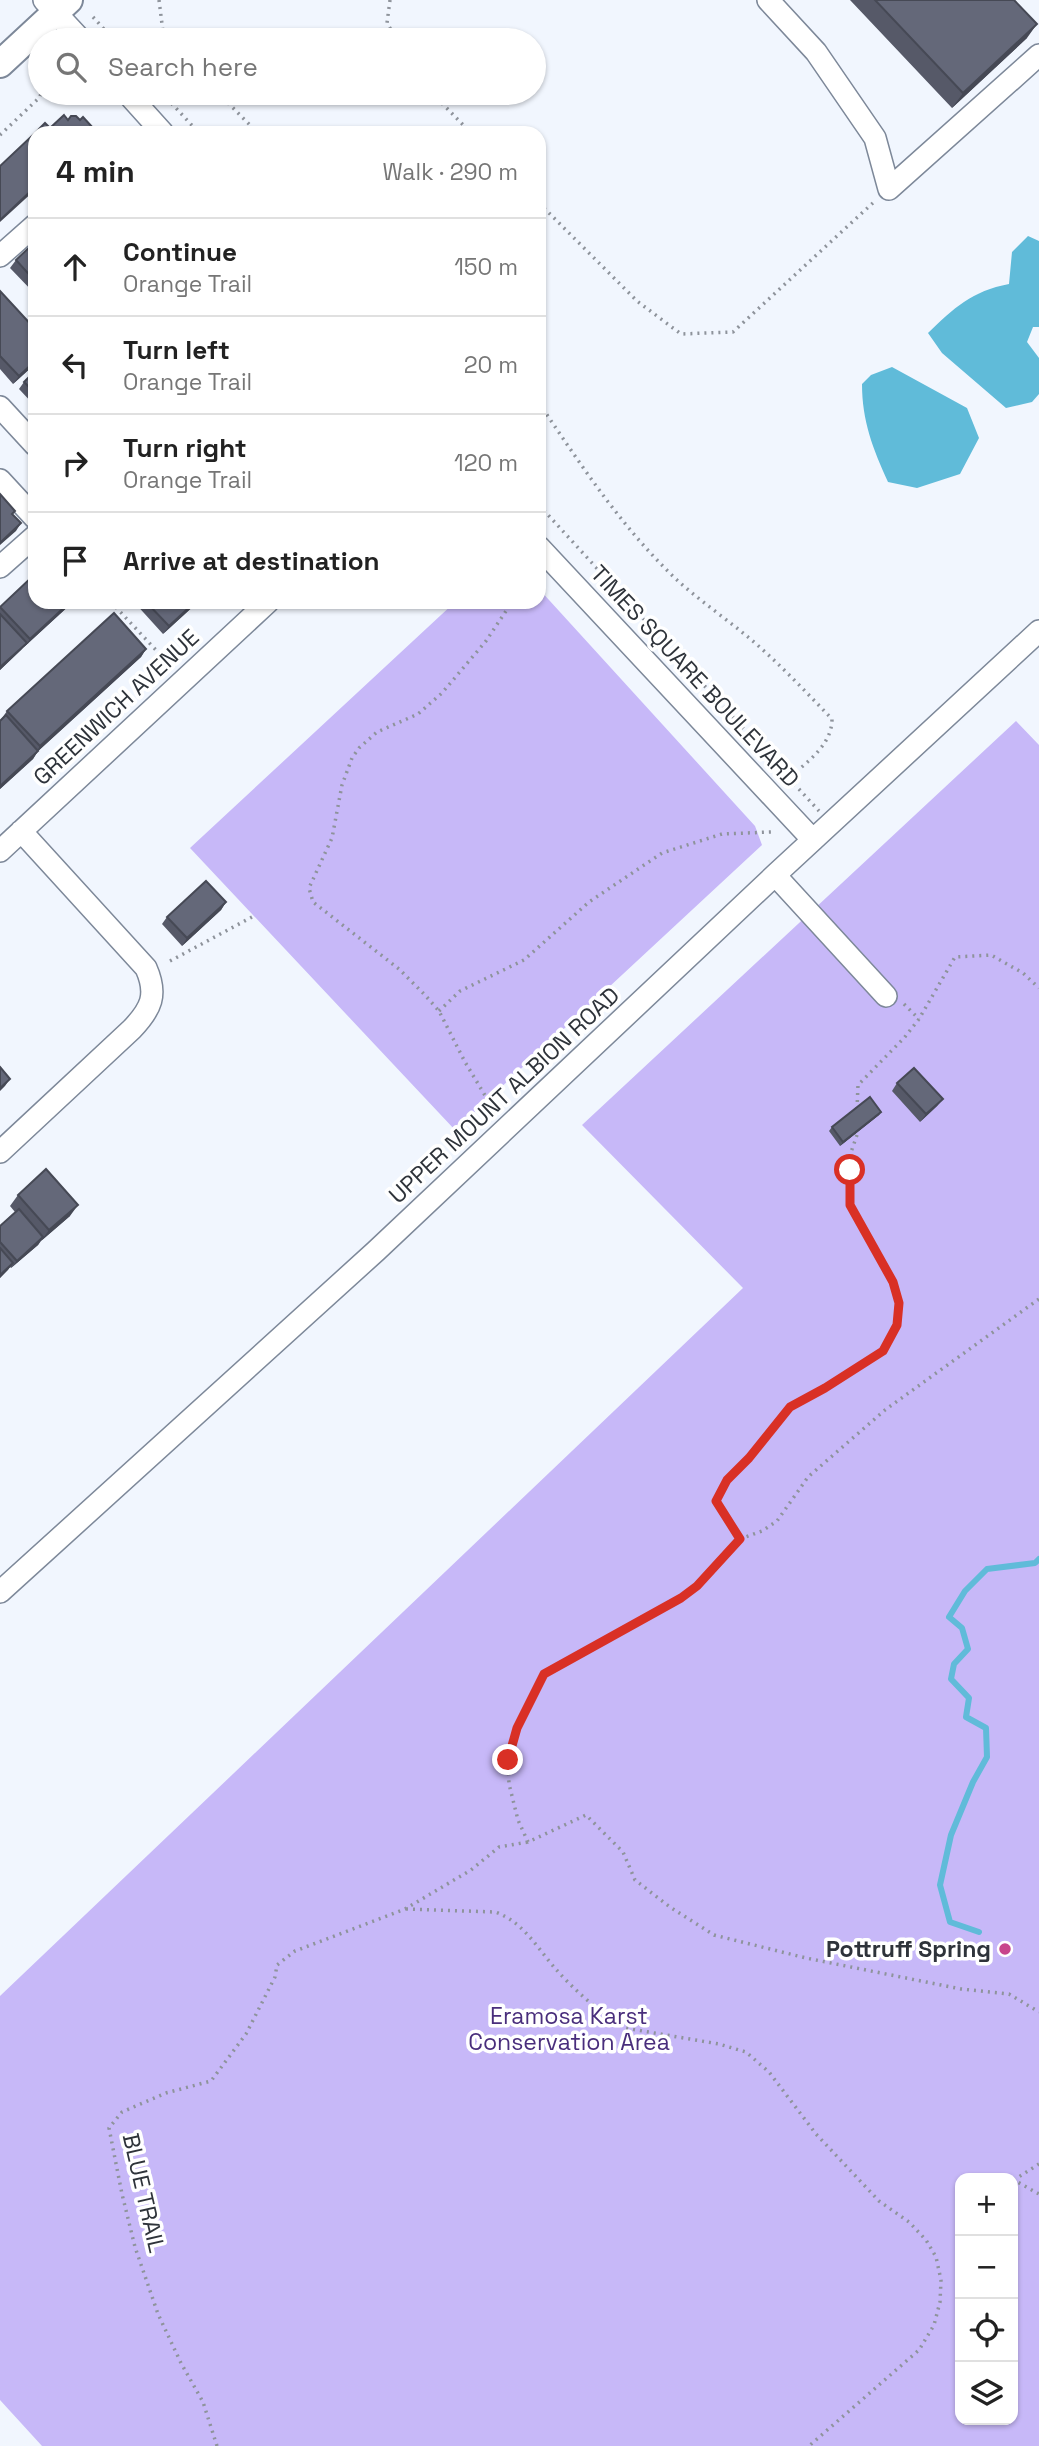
<!DOCTYPE html>
<meta charset="utf-8">
<style>
:root{--surface:#fff;--page:#f6f6f6;--text:#222;--muted:#767676;--line:#e0e0e0}
body{margin:0;font-family:"Space Grotesk",sans-serif;background:var(--page);color:var(--text)}
.controls{position:absolute;right:21px;bottom:21px;display:grid;overflow:hidden;border-radius:14px;box-shadow:0 2px 5px #0004}
.controls button{width:63px;height:63px;display:grid;place-items:center;padding:0;border:0;border-bottom:2px solid var(--line);background:var(--surface);color:var(--text);font:35px sans-serif}
.stop{position:absolute;width:21px;height:21px;margin:-16px;border:5px solid #d93025;border-radius:50%;background:#fff}
.stop.end{background:#d93025;border-color:#fff;box-shadow:0 2px 7px #0008}
.list{margin:0;padding:0;list-style:none}
h2{display:flex;justify-content:space-between;align-items:center;height:91px;margin:0;padding:0 28px;font-size:30px}
h2 small{font-size:23px;font-weight:400;color:var(--muted)}
.list li{display:grid;grid-template-columns:46px 1fr auto;gap:21px;align-items:center;box-sizing:border-box;height:98px;padding:0 28px;border-top:2px solid var(--line)}
.list b{display:block;font-size:26px;white-space:nowrap}
.list p{margin:0;font-size:23px;white-space:nowrap;color:var(--muted)}
.list em{font-size:23px;font-style:normal;color:var(--muted)}
.icon{flex:none;width:38px;height:38px;fill:none;stroke:currentColor;stroke-width:2;stroke-linecap:round;stroke-linejoin:round}
.map{position:relative;flex:none;width:1039px;height:2446px;overflow:hidden}
.search{position:absolute;background:var(--surface);box-shadow:0 2px 5px #0004;left:28px;top:28px;width:518px;height:77px;display:flex;align-items:center;gap:18px;box-sizing:border-box;padding:0 24px;border-radius:38px;color:var(--muted);font-size:26px}
.panel{position:absolute;background:var(--surface);box-shadow:0 2px 5px #0004;left:28px;top:126px;width:518px;height:483px;border-radius:21px}
.map>svg:first-child{display:block}
</style>
<div class="map">
<svg width="1039" height="2446" viewBox="0 0 1039 2446">
<rect width="100%" height="100%" fill="#f1f6fe"/>
<path fill="#c7b8f8" fill-rule="evenodd" d="M539,589L755,826L762,845L455,1130L190,848L455,602H539Z
M1016,721L1039,745V2446H42L0,2400V1996L743,1288L582,1125ZM960,2178H1013V2420H960Z"/>
<path fill="#60bbd9" d="M1028,236L1039,241V327H1033L1027,342L1039,358V394L1032,402L1006,408L942,353L928,333C954,308 972,291 1009,284L1012,252Z
M892,367L967,408L979,438L960,474L917,488L888,482C873,449 862,421 862,384L871,375Z"/>
<g fill="none" stroke-linecap="round" stroke-linejoin="round">
<path stroke="#60bbd9" stroke-width="6" d="M979,1932L950,1922L940,1885L951,1835L973,1782L987,1757L986,1728L966,1717L969,1698L951,1679L954,1664L968,1649L962,1628L949,1617L965,1591L987,1569L1035,1563L1039,1559"/>
<defs>
<path id="minor" d="M44,0L81,40
M768,0L816,52L875,138L889,189L1039,55
M127,93L163,133
M0,256L35,225
M0,407L35,445
M0,480L35,518
M539,547L813,840
M0,567L35,536
M0,851L268,602
M775,875L886,996
M0,1152L132,1029C151,1009 158,995 146,968L21,831
M0,1592L376,1251L775,875L1039,631"/>
<path id="major" d="M0,64L69,0"/>
</defs>
<use href="#minor" stroke="#7d8899" stroke-width="24"/>
<use href="#major" stroke="#7d8899" stroke-width="30"/>
<path stroke="#8e939b" stroke-width="3.5" stroke-dasharray="2 5" stroke-linecap="butt" d="M159,0L164,40
M390,0L387,23L397,40
M93,17L114,40
M162,93L199,133
M218,93L258,133
M432,93L471,133
M0,135L40,97L41,93
M539,203L637,301L681,334L733,332L875,201
M539,403C581,465 622,528 677,580C699,600 725,618 748,637C778,662 805,691 832,719C832,745 807,762 789,778
M539,505L819,811
M111,602L170,665
M170,961L252,917
M904,1004L919,1019
M439,1011L460,991L524,960L589,902L662,853L722,834L771,832
M492,1107L465,1062L439,1011L425,995L399,969L313,902L309,888L332,838L342,785L352,758L359,748L377,732L418,714L442,693L486,641L512,602
M857,1109L858,1085L904,1038L919,1019L955,957L991,955L1023,973L1039,988
M857,1128V1135L850,1155V1205L893,1282L899,1303L897,1325L883,1351L825,1388L790,1407L749,1458L727,1480L716,1501L740,1539L697,1586L681,1598L544,1674L517,1728L508,1760L509,1784L518,1820L528,1842L586,1815L623,1852L635,1880L670,1907L714,1935L806,1958L961,1989L1009,1994L1039,2012
M740,1539L762,1531L777,1521L808,1477L885,1410L1039,1299
M406,1909L495,1912C522,1921 536,1946 554,1967C573,1989 600,2013 625,2028L719,2044L746,2052L769,2072L816,2134L879,2201L909,2222L926,2240L936,2257L941,2280L940,2302L934,2325L919,2350L809,2446
M1039,2164L1014,2180L1039,2194
M217,2446L203,2402L181,2363L158,2314L135,2247L122,2194L109,2128L122,2112L166,2093L211,2081L246,2034L275,1977L277,1965L295,1951L405,1909L471,1870L499,1847L528,1842"/>
<use href="#minor" stroke="#fff" stroke-width="21"/>
<use href="#major" stroke="#fff" stroke-width="26"/>
</g>
<path fill="#565968" d="M850,0H1014L1027,38L952,108Z
M35,242V294L10,268L16,260Z
M0,291L35,329V364L13,384L0,369Z
M35,371V406L19,389L24,382Z
M73,602L24,647L0,670V607Z
M134,602H198L163,634Z
M146,649L141,657L38,751L33,759L0,789V721L7,711Z
M226,902L221,910L182,946L162,924L167,917Z
M897,1083L943,1099L937,1106L920,1122L892,1091Z
M881,1112L879,1115L840,1146L829,1131L832,1127Z
M18,1195L70,1216L41,1241L38,1245L11,1268L10,1267L0,1278V1226L15,1212L10,1206Z"/>
<path fill="#464955" d="M1037,24L1027,38L952,108L963,93Z
M35,187V190L0,222V220Z
M35,361V364L13,384L19,376Z
M21,523L16,531L0,545V543Z
M70,602H73L24,647L30,639Z
M195,602H198L163,634L169,626Z
M27,643L21,650L0,670V667Z
M146,649L141,657L35,754L40,746Z
M38,751L33,759L0,789V786Z
M226,902L221,910L182,946L187,938Z
M10,1079L5,1086L0,1091V1088Z
M943,1099L937,1106L920,1122L926,1114Z
M881,1112L879,1115L840,1146L843,1142Z
M78,1205L70,1216L41,1241L49,1230Z
M43,1237L38,1245L11,1268L17,1261Z
M13,1263L8,1270L0,1278V1275Z"/>
<path fill="#646879" stroke="#464955" stroke-width="2" d="M875,0H1014L1037,24L963,93Z
M64,115L68,120L71,116H76L80,120L83,117L93,128L87,133H35L45,123L50,128Z
M35,133V187L0,220V166Z
M35,242V281L16,260Z
M0,291L35,329V361L19,376L0,356Z
M35,371V393L24,382Z
M0,494L15,511L12,514L21,523L0,543Z
M35,574V602H70L30,639L0,607Z
M146,602H195L169,626Z
M114,613L146,649L40,746L7,711Z
M0,614L27,643L0,667Z
M6,715L38,751L0,786V721Z
M206,881L226,902L187,938L167,917Z
M0,1067L10,1079L0,1088Z
M914,1068L943,1099L926,1114L897,1083Z
M870,1097L881,1112L843,1142L832,1127Z
M46,1169L78,1205L49,1230L18,1195Z
M19,1209L43,1237L17,1261L0,1242V1226Z
M0,1248L13,1263L0,1275Z"/>
<g fill="none" stroke-linecap="round" stroke-linejoin="round">
<path stroke="#d93025" stroke-width="9" d="M508,1760L517,1728L544,1674L681,1598L697,1586L740,1539L716,1501L727,1480L749,1458L790,1407L825,1388L883,1351L897,1325L899,1303L893,1282L850,1205V1170"/>
</g>
<circle fill="#c8458c" stroke="#fff" stroke-width="2.5" cx="1005" cy="1949" r="7"/>
<g text-anchor="middle" dominant-baseline="central" stroke-width="7" stroke-linejoin="round" paint-order="stroke">
<g font-size="23" fill="#2e333a" stroke="#fff">
<text transform="translate(695 676) rotate(47)">TIMES SQUARE BOULEVARD</text>
<text transform="translate(116 707) rotate(-43)">GREENWICH AVENUE</text>
<text transform="translate(504 1095) rotate(-43)">UPPER MOUNT ALBION ROAD</text>
<text transform="translate(144 2193) rotate(77)">BLUE TRAIL</text>
</g>
<g font-size="23" font-weight="bold" fill="#2e333a" stroke="#fff" text-anchor="end">
<text x="991" y="1949">Pottruff Spring</text>
</g>
<g font-size="23" fill="#492e7c" stroke="#fff">
<text x="569" y="2016">Eramosa Karst<tspan x="569" dy="26">Conservation Area</tspan></text>
</g>
</g>
</svg>
<div class="controls">
<button>+</button>
<button>−</button>
<button><svg class="icon" aria-label="locate" viewBox="0 0 24 24"><circle cx="12" cy="12" r="6"/><path d="M12 2v4M12 18v4M2 12h4M18 12h4"/></svg></button>
<button><svg class="icon" aria-label="layers" viewBox="0 0 24 24"><path d="M12 4l9 5-9 5-9-5zM3 14l9 5 9-5"/></svg></button>
</div>
<div class="stop" style="left:850px;top:1170px"></div>
<div class="stop end" style="left:508px;top:1760px"></div>
<div class="search"><svg class="icon" aria-label="search" viewBox="0 0 24 24"><circle cx="10" cy="10" r="6"/><path d="M15 15l6 6"/></svg>Search here</div>
<section class="panel">
<h2>4 min<small>Walk · 290 m</small></h2>
<ul class="list">
<li><svg class="icon" aria-label="ahead" viewBox="0 0 24 24"><path d="M12 20V5M6 11l6-6 6 6"/></svg><div><b>Continue</b><p>Orange Trail</p></div><em>150 m</em></li>
<li><svg class="icon" aria-label="left" viewBox="0 0 24 24"><path d="M17 20v-9H6M10 6l-5 5 5 5"/></svg><div><b>Turn left</b><p>Orange Trail</p></div><em>20 m</em></li>
<li><svg class="icon" aria-label="right" viewBox="0 0 24 24"><path d="M7 20v-9h11M14 6l5 5-5 5"/></svg><div><b>Turn right</b><p>Orange Trail</p></div><em>120 m</em></li>
<li><svg class="icon" aria-label="arrive" viewBox="0 0 24 24"><path d="M6 21V4h12l-3 4 3 4H6"/></svg><div><b>Arrive at destination</b></div></li>
</ul>
</section>
</div>
